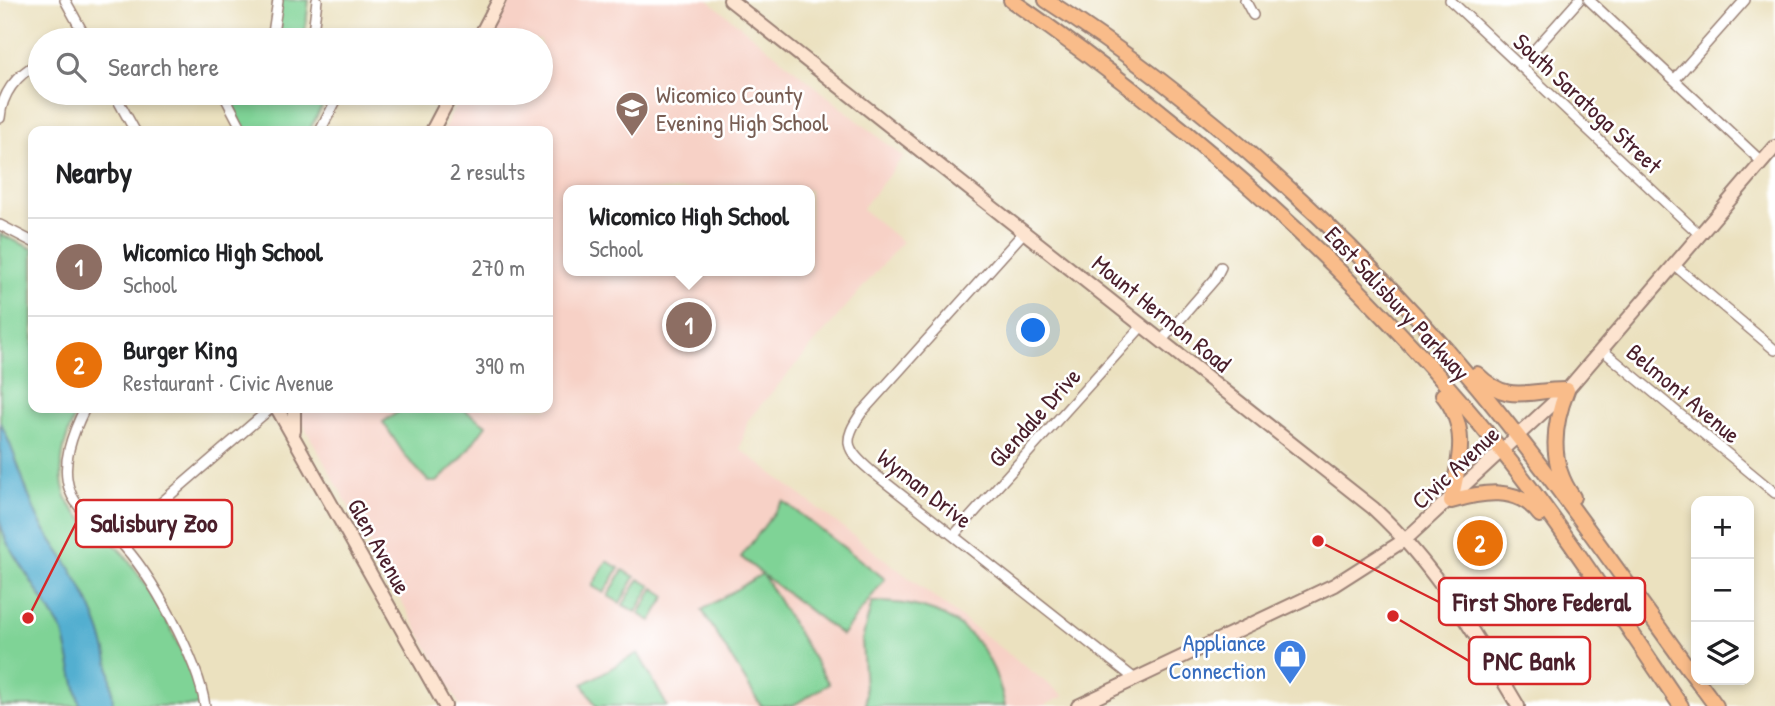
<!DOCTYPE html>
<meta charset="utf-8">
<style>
:root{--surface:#fff;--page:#f6f6f6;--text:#202124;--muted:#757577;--line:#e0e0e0;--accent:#111827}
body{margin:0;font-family:"Patrick Hand",sans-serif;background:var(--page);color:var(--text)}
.controls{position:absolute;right:21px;bottom:21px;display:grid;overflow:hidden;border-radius:14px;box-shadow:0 4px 10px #0003}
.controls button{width:63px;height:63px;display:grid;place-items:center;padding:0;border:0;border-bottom:2px solid var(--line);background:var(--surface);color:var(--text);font:35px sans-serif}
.you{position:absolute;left:1034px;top:331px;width:24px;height:24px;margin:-18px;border:5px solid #fff;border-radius:50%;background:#1a73e8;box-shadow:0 0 0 10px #1a73e833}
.badge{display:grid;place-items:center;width:46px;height:46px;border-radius:50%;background:var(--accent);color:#fff;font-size:23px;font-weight:700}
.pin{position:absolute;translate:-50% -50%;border:4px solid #fff;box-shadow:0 2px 7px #0006}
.popup{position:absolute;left:563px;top:185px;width:252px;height:91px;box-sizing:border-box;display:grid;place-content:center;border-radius:14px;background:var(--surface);filter:drop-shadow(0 2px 5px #0005);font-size:23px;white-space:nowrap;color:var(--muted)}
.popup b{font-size:26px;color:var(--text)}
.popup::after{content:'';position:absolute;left:50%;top:100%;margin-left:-14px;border:14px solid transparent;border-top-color:var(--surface)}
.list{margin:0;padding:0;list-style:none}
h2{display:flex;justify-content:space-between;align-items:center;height:91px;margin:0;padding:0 28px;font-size:30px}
h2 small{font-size:23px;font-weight:400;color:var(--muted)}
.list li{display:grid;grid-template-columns:46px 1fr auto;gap:21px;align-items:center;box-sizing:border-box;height:98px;padding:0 28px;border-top:2px solid var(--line)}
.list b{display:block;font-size:26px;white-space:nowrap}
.list p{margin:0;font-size:23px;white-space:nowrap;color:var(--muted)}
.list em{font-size:23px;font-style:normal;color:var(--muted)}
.icon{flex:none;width:38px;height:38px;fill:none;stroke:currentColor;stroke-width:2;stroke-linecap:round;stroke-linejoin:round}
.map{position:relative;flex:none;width:1775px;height:706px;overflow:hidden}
.search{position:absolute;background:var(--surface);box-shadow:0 4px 10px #0003;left:28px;top:28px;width:525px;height:77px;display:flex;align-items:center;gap:18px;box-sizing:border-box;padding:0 24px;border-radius:38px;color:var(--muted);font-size:26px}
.panel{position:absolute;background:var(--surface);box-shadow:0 4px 10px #0003;left:28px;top:126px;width:525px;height:287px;border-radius:14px}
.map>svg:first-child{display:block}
</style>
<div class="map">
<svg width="1775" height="706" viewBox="0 0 1775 706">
<rect width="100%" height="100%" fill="#fff"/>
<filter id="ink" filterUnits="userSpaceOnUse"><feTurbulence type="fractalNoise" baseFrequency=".0143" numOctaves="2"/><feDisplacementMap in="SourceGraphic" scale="14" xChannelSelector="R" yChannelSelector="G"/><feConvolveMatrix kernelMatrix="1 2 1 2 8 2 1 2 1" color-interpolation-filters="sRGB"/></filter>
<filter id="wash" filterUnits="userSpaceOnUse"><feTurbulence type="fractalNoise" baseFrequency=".00686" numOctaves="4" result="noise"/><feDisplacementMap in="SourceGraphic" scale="28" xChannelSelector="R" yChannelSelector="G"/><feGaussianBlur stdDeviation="1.57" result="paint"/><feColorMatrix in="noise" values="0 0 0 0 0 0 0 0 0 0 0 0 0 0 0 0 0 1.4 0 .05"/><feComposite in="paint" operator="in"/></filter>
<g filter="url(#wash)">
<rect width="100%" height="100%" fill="#ebe1bf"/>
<path fill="#f7d1c6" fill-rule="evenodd" d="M510,0H708L903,157L862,209L902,242L748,420L740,449L1064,696L1043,706H460L299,417L301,408H548V131H443L462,93H541V40H489ZM568,190H810V271H568Z"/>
<path fill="#7fd396" stroke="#647960" stroke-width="2" d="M280,0H309L304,40H276Z
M224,93H329L309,131H245Z
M0,234L33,249V408H79C65,435 54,471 68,501C78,521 105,533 119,549C151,585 190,660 202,706H0Z
M404,408H462L486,425L461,459L437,482H429L406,457L383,422Z
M783,501L885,579L842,635L763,575L829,684L792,706H761L702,610L762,574L741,557Z
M607,561L619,568L604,593L592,586Z
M623,570L635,577L620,603L608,596Z
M639,579L651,586L636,612L623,605Z
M654,588L666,596L651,621L639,614Z
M872,602C946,601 990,633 1005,706H866L862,640Z
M638,653L667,706H596L583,684Z"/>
<path fill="#52afd0" stroke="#4e677e" stroke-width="2" d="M0,422C16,452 23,485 37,516C45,533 58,549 69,566C96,610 112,653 113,706H80L63,632L6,541L0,523Z"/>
</g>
<g filter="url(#ink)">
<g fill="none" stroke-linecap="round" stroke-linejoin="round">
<defs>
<path id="street" d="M65,0L87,40
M1245,0L1253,15
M1450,0L1699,234
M1589,0L1762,162
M272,40L278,0
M312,40L317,0
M1520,66L1579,0
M1675,79L1745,0
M114,93L135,131
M223,93L243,131
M0,118C2,91 18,74 40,62
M320,131L340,93
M0,225L33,242
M1025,231L862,412C842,441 845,449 871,471L1135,679
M1673,264L1775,350
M1162,340L1215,279L1221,267
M1601,349L1775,493
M85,408C73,432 60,464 70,491C78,513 102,525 118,540C151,572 199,662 205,706
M954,535L1143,325
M118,540L271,408"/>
<path id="secondary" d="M730,0L1373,508C1435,565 1476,635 1518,706
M478,40L499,0
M432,131L452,93
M277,408L445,706
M294,431V408
M1078,706L1334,585L1406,539L1567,390L1775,147"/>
<path id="primary" d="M1011,0C1194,127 1361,276 1501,450C1566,531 1622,620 1681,706
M1046,0C1205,102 1357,241 1478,387C1555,480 1625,581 1696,679
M1477,374C1509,406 1529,389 1567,390C1552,427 1549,464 1573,497
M1443,395C1470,429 1459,462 1451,501C1482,492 1518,485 1540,515
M1697,680L1716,706"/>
</defs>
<use href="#street" stroke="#9a8075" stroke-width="12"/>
<use href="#secondary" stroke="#9a8075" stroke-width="16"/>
<use href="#primary" stroke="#9a8075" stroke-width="18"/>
<use href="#street" stroke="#fff" stroke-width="9"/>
<use href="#secondary" stroke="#fde4d0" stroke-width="12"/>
<use href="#primary" stroke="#f9bc8a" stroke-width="14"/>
</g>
</g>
<defs>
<symbol id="school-pin" viewBox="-11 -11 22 30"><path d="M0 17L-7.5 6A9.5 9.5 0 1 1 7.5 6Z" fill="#8d6e63" stroke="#fff"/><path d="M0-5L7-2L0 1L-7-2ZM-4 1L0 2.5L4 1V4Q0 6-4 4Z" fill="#fff"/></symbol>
<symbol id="shop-pin" viewBox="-11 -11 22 30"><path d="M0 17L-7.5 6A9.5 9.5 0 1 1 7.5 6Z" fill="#3f7fe0" stroke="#fff"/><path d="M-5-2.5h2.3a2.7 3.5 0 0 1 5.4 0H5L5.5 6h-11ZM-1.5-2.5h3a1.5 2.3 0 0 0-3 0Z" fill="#fff"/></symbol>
</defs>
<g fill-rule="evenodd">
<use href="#school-pin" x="613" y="89" width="38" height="52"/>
<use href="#shop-pin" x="1271" y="637" width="38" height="52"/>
</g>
<g text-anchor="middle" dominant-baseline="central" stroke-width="5" stroke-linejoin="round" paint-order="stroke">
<g font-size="24" fill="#785e54" stroke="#fff" text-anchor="start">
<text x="656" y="94">Wicomico County<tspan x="656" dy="28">Evening High School</tspan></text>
</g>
<g font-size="24" fill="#4a1f2b" stroke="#fff">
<text transform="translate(1588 103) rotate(43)">South Saratoga Street</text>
<text transform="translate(1398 303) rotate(47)">East Salisbury Parkway</text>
<text transform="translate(1162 313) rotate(39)">Mount Hermon Road</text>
<text transform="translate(1684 393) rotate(40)">Belmont Avenue</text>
<text transform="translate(1034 417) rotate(-48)">Glendale Drive</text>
<text transform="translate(1455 467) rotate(-43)">Civic Avenue</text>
<text transform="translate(925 488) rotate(38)">Wyman Drive</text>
<text transform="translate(380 546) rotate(61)">Glen Avenue</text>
</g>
<g font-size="24" fill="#366cbe" stroke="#fff" text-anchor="end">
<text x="1266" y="642">Appliance<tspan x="1266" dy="28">Connection</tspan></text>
</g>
</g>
<path fill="none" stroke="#d62828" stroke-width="2.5" d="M28 618L76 523M1318 541L1439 602M1393 616L1469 661"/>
<g fill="#d62828" stroke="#fff" stroke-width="2.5">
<circle cx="28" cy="618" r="7"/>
<circle cx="1318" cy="541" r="7"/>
<circle cx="1393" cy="616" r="7"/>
</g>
<g fill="#fff" stroke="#d62828" stroke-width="2.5">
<rect x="76" y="500" width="156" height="47" rx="7"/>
<rect x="1439" y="578" width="206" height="47" rx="7"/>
<rect x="1469" y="637" width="121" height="47" rx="7"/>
</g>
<g font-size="26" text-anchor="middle" font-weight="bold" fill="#4a1f2b">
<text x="154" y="532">Salisbury Zoo</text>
<text x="1542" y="611">First Shore Federal</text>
<text x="1529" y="670">PNC Bank</text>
</g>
</svg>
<div class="controls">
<button>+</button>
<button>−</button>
<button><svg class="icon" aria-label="layers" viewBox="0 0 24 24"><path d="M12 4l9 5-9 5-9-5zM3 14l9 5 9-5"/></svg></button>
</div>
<div class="you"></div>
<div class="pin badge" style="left:689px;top:325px;background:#8d6e63">1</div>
<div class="popup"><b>Wicomico High School</b>School</div>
<div class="pin badge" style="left:1480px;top:543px;background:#e8710a">2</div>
<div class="search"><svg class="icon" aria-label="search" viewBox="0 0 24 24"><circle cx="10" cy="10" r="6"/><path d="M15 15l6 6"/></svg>Search here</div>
<section class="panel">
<h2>Nearby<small>2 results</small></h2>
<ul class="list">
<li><span class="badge" style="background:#8d6e63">1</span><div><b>Wicomico High School</b><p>School</p></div><em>270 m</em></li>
<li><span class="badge" style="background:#e8710a">2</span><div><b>Burger King</b><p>Restaurant · Civic Avenue</p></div><em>390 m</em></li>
</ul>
</section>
</div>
